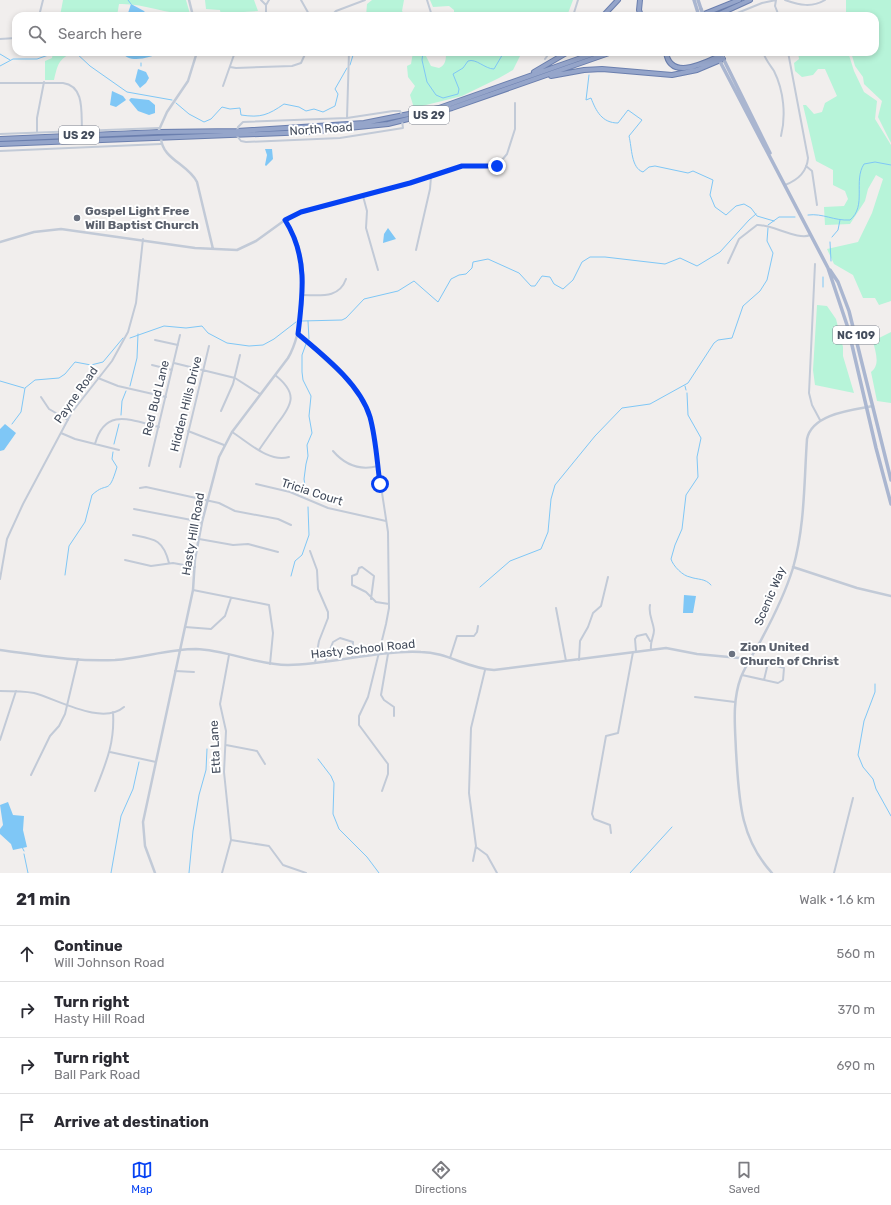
<!DOCTYPE html>
<meta charset="utf-8">
<style>
:root{--surface:#fff;--page:#f7f7f7;--text:#2b2b33;--muted:#7c7c81;--line:#e1e1e2;--accent:#0541f3}
body{margin:0;font-family:Rubik,sans-serif;background:var(--page);color:var(--text)}
.stop{position:absolute;width:12px;height:12px;margin:-9px;border:3px solid #0541f3;border-radius:50%;background:#fff}
.stop.end{background:#0541f3;border-color:#fff;box-shadow:0 1px 4px #0008}
.list{margin:0;padding:0;list-style:none}
h2{display:flex;justify-content:space-between;align-items:center;height:52px;margin:0;padding:0 16px;font-size:17px}
h2 small{font-size:13px;font-weight:400;color:var(--muted)}
.list li{display:grid;grid-template-columns:26px 1fr auto;gap:12px;align-items:center;box-sizing:border-box;height:56px;padding:0 16px;border-top:1px solid var(--line)}
.list b{display:block;font-size:15px;white-space:nowrap}
.list p{margin:0;font-size:13px;white-space:nowrap;color:var(--muted)}
.list em{font-size:13px;font-style:normal;color:var(--muted)}
.icon{flex:none;width:22px;height:22px;fill:none;stroke:currentColor;stroke-width:2;stroke-linecap:round;stroke-linejoin:round}
.map{position:relative;flex:none;width:891px;height:873px;overflow:hidden}
.search{position:absolute;background:var(--surface);box-shadow:0 2px 6px #0003;left:12px;right:12px;top:12px;height:44px;display:flex;align-items:center;gap:10px;box-sizing:border-box;padding:0 14px;border-radius:12px;color:var(--muted);font-size:15px}
.sheet{height:276px;background:var(--surface)}
nav{display:flex;justify-content:space-around;align-items:center;box-sizing:border-box;height:56px;border-top:1px solid var(--line);background:var(--surface);font-size:11px;color:var(--muted)}
nav a{display:grid;justify-items:center;gap:2px}
nav .on{color:var(--accent)}
.map>svg:first-child{display:block}
</style>
<div class="map">
<svg width="891" height="873" viewBox="0 0 891 873">
<rect width="100%" height="100%" fill="#f1eeed"/>
<path fill="#b7f4d9" d="M63,0H186L190,14C165,14 143,3 119,4L117,16H60Z
M205,0H254L258,11L243,12V16H221L220,10L206,9Z
M372,0H404L402,11L406,16H366L367,4Z
M430,0H573L567,16H454V10L449,6L433,7Z
M846,0H891V143L878,117L882,101L864,84L863,77L855,66L851,52H875V16H846Z
M53,52H73C58,60 58,64 54,80H45V61L52,58Z
M413,52H426V56L431,66L439,68C446,65 446,59 446,52H522L513,70L499,78L462,96L414,108L410,95L415,86L408,77L407,66L411,64Z
M798,52H848L854,71L864,92L877,101L875,119L891,145V301L879,305L875,298H863L853,275L834,264L827,249L858,242L872,213L883,179L876,175L868,189L865,201L850,224L825,225L824,207L844,206L848,199L845,191L833,185V170L816,161L803,105H806L814,114L822,112L825,103L837,96L825,69H818L813,75L802,77L795,71L794,63L799,59Z
M817,305L827,306L836,319L843,347V356L854,393L815,385L813,370Z
M891,332V403L877,401L871,372C881,365 875,351 873,341Z"/>
<path fill="#7fc7f6" d="M131,4L144,11L148,16H127Z
M122,52H159V53C150,58 128,64 122,52Z
M138,69L146,72L149,78L146,83L140,88L135,81Z
M112,91L123,96L126,100L116,107L110,105Z
M131,98L149,100L155,105V113L149,115L138,111L129,100Z
M265,149H272L273,159L266,166L265,165L267,155Z
M388,228L396,239L383,243L384,234Z
M5,424L16,433L4,450L0,451V429Z
M684,595L696,596L693,613H683Z
M8,802L13,815L24,816L23,830L27,847L13,850L11,844L0,834V829L3,825L0,805Z"/>
<g fill="none" stroke-linecap="round" stroke-linejoin="round">
<path stroke="#7fc7f6" stroke-width="1" d="M128,0L131,4
M66,52H70
M75,52L90,66L127,92L172,100
M423,52L422,60L427,82L436,95L443,98L458,94L459,89L453,74L463,68L468,61C476,58 485,69 494,69L504,52
M0,54L10,60
M141,63V66
M350,65L354,52
M0,66L13,59H37L57,52
M589,75L586,100L591,98C596,111 602,123 618,123L628,110L642,120L629,136C632,148 631,168 643,172L649,167L655,166L688,173L693,171L713,180L710,195L715,207L726,215L736,206L744,204L751,208L757,216L774,221
M176,103L189,114L204,122L211,119L222,107L230,109L240,108L241,115C261,118 268,115 284,104L299,107L306,111L314,109L323,112L335,106L338,94L335,89L347,68
M808,215C823,213 834,221 850,220C867,206 853,181 864,164L875,162L891,165
M768,225L779,217H795
M832,237L838,230L840,220
M830,242L831,261
M823,287V277
M302,321L342,320L346,318L364,299L398,291L414,281L438,302L451,279L459,275L466,274L472,268L473,262L488,259L519,273L531,286H535L542,276L550,277L554,284L563,289L573,280L582,262L590,257H605L665,264L680,258L697,266L720,252L749,220L756,214
M308,321L309,339
M130,338L164,326L186,328L202,326L208,333L227,343L249,346L263,345L274,339L296,322
M306,344L302,355V372L303,380L311,396L309,416L312,433L307,445L308,456L306,464L304,479L306,492
M0,381L24,388
M130,386L137,358L138,334
M685,386L686,390
M687,393L688,415L701,438L697,457L698,477L686,495L682,529L675,545L671,559C673,566 683,576 690,577C698,580 705,578 711,585
M121,415L122,401L126,391
M12,424L21,412L25,388L35,380L59,378L65,374L75,362L91,365L103,362L123,338
M114,444L119,424
M65,575L69,546L85,522L92,495C108,480 108,497 117,467L112,459L113,452
M291,576L295,561L302,555L309,535L308,507
M480,587L510,561L541,549L548,532L551,499L555,485L595,436L622,408L650,404L688,383L714,343L718,340L732,338L743,306L760,291L767,280L773,253L767,241L768,228
M875,684V692L864,721L858,755L863,767L873,779L876,789L891,816
M318,759L331,776L334,783L333,814L339,829L367,857L379,873
M22,847L24,851
M24,854L28,873
M111,873L121,816L133,789L139,762
M189,873L193,831L199,795L206,770L207,749
M630,873L672,827"/>
<defs>
<path id="trunk" d="M640,0L639,10L641,16
M603,16L618,0
M699,16L739,0
M715,16L750,0
M666,52C670,82 706,62 722,55
M534,72L568,52
M551,76L584,70L602,69L672,75L697,70L723,59
M0,139L158,132L237,131L364,123L439,108L598,52
M0,144L309,132L388,124L452,108L612,52"/>
</defs>
<use href="#trunk" stroke="#6b7fae" stroke-width="6"/>
<path stroke="#c2cad7" stroke-width="2" d="M261,0L266,5
M301,0L310,16
M427,0L432,16
M776,0L775,6L779,16
M785,0C799,5 812,8 825,0
M266,5V16
M266,5L269,0
M39,16L43,0
M331,16L336,11L365,0
M573,16L578,0
M730,16L762,3L776,0
M0,39L16,38
M763,52C765,59 770,65 774,71C784,91 786,116 781,136
M545,59L550,52
M230,67L236,68L292,66L301,63L306,52
M0,83H63C85,86 81,113 82,130
M223,86L235,52
M347,118L349,52
M237,131L238,127L243,122L347,118L393,111H400L402,115
M37,132V118L44,82
M0,134L159,128
M237,136L241,141L246,142L340,138L403,128L402,121
M0,151L161,144
M806,166L812,171L817,205
M785,185C798,180 807,172 808,158L788,52
M363,196L367,211L366,228L378,270
M285,220L301,212L410,183L462,166H497L507,154L515,129V103
M416,250L430,189L431,177
M728,263L739,239L757,225C771,224 799,241 810,235
M815,264L809,393L812,405L820,420
M302,295C320,295 339,299 346,279
M298,334L356,389L370,417L375,447L388,532L389,608L386,624L368,697L359,716V725L388,764V774L382,791
M155,340L178,345
M174,363L235,378L260,394
M152,365L172,370
M98,378L118,386L166,397
M41,397L49,409L68,420
M221,411L233,384L240,355
M188,431L224,445
M232,432C248,442 269,463 289,457
M61,433L75,439L119,450
M95,444C105,407 131,420 159,427
M259,450C265,441 271,433 277,424C293,404 298,393 275,375
M333,451C345,465 359,471 378,466
M149,466L180,335
M180,467L209,346
M256,484L290,492L328,508L386,521
M140,488L146,487L219,503L235,511L278,519L291,525
M134,509L202,522
M133,535C154,539 163,539 169,563
M199,539L233,545L248,544L278,552
M310,551L317,570L318,589L328,612V618L319,641L315,663
M125,560L151,566L173,563L195,567
M0,579L7,539L23,504L72,412L112,361L128,332L136,303L143,239
M193,590L269,605L273,633L270,664
M371,599L374,576L362,567L359,568L357,574L352,576V585L366,592L376,602L389,604
M650,605C648,614 653,621 654,630C654,637 650,641 651,649
M556,608L566,661
M185,627L211,629L225,616L231,598
M636,651L635,639L637,636L646,634L650,641
M388,654L381,695L384,700L394,707V716
M450,658L457,636H474L477,632L478,626
M579,660L580,641L588,627L593,613L601,606L608,577
M325,662L333,642L340,638L353,642L352,658
M175,671L194,672
M742,675L778,683L783,680L784,668L751,658
M764,680L768,663
M0,691C11,691 23,691 34,693C57,699 102,726 124,707
M695,697L735,702
M0,740L16,691
M226,745L257,751L265,764
M110,752L156,762
M31,775L50,736L59,726L65,714L78,659
M95,791C106,763 115,743 113,712
M611,833L610,825L594,819L592,814L606,736L618,733L633,652
M231,840L269,846L283,865L306,873
M476,847L487,855L497,873
M473,861L476,846L469,793L471,728L485,670
M222,873L231,840L224,772L226,731L220,704L229,655
M834,873L853,798"/>
<path stroke="#c2cad7" stroke-width="2.5" d="M189,0L193,16
M158,132L167,112L188,81L197,52
M161,138C162,159 188,164 197,182L213,249
M0,242L34,232L61,229L195,248L237,250L256,241L285,220C291,229 296,238 299,248C307,276 303,333 288,358L232,432L219,457L202,522L195,559L193,590L143,822L145,846L155,873
M793,567L857,588L891,596
M0,650C38,655 76,662 115,660C142,658 169,649 196,649C227,650 256,665 288,665C332,664 377,650 421,652C447,652 468,669 494,670L666,648L697,654L750,659
M772,873C739,837 739,797 736,751C735,726 732,701 741,677C746,665 753,654 760,642C773,618 785,594 793,568C805,526 804,482 807,439C812,414 851,410 873,406"/>
<path stroke="#aab6d0" stroke-width="3.5" d="M694,0L699,16
M698,0L701,9
M715,52L828,268L848,328L876,448L891,504
M720,52L770,153
M830,270L838,282L849,311L891,480"/>
<use href="#trunk" stroke="#95a5ca" stroke-width="4"/>
<path stroke="#aab6d0" stroke-width="3.5" d="M701,9L704,16"/>
</g>
<g fill="none" stroke-linecap="round" stroke-linejoin="round">
<path stroke="#0541f3" stroke-width="5" d="M380,484C377,462 376,439 370,417C360,384 324,356 298,334C303,294 308,256 285,220L301,212L410,183L462,166H497"/>
</g>
<g fill="#6b7280" stroke="#fff" stroke-width="1.5">
<circle cx="77" cy="218" r="4"/>
<circle cx="732" cy="654" r="4"/>
</g>
<g text-anchor="middle" dominant-baseline="central" stroke-width="4" stroke-linejoin="round" paint-order="stroke">
<g fill="#fff" stroke="#7c828e" stroke-width="1">
<rect x="409" y="106" width="40" height="18" rx="3"/>
<rect x="59" y="126" width="40" height="18" rx="3"/>
<rect x="833" y="326" width="46" height="18" rx="3"/>
</g>
<g font-size="11" font-weight="bold" fill="#444d5d">
<text x="429" y="115">US 29</text>
<text x="79" y="135">US 29</text>
<text x="856" y="335">NC 109</text>
</g>
<g font-size="12" fill="#444d5d" stroke="#fff">
<text transform="translate(321 129) rotate(-4)">North Road</text>
<text transform="translate(76 395) rotate(-55)">Payne Road</text>
<text transform="translate(156 398) rotate(-76)">Red Bud Lane</text>
<text transform="translate(186 404) rotate(-76)">Hidden Hills Drive</text>
<text transform="translate(312 492) rotate(18)">Tricia Court</text>
<text transform="translate(193 534) rotate(-80)">Hasty Hill Road</text>
<text transform="translate(770 596) rotate(-67)">Scenic Way</text>
<text transform="translate(363 649) rotate(-6)">Hasty School Road</text>
<text transform="translate(215 747) rotate(-93)">Etta Lane</text>
</g>
<g font-size="12" font-weight="bold" fill="#5b616d" stroke="#fff" text-anchor="start">
<text x="85" y="211">Gospel Light Free<tspan x="85" dy="14">Will Baptist Church</tspan></text>
<text x="740" y="647">Zion United<tspan x="740" dy="14">Church of Christ</tspan></text>
</g>
</g>
</svg>
<div class="stop" style="left:380px;top:484px"></div>
<div class="stop end" style="left:497px;top:166px"></div>
<div class="search"><svg class="icon" aria-label="search" viewBox="0 0 24 24"><circle cx="10" cy="10" r="6"/><path d="M15 15l6 6"/></svg>Search here</div>
</div>
<section class="sheet">
<h2>21 min<small>Walk · 1.6 km</small></h2>
<ul class="list">
<li><svg class="icon" aria-label="ahead" viewBox="0 0 24 24"><path d="M12 20V5M6 11l6-6 6 6"/></svg><div><b>Continue</b><p>Will Johnson Road</p></div><em>560 m</em></li>
<li><svg class="icon" aria-label="right" viewBox="0 0 24 24"><path d="M7 20v-9h11M14 6l5 5-5 5"/></svg><div><b>Turn right</b><p>Hasty Hill Road</p></div><em>370 m</em></li>
<li><svg class="icon" aria-label="right" viewBox="0 0 24 24"><path d="M7 20v-9h11M14 6l5 5-5 5"/></svg><div><b>Turn right</b><p>Ball Park Road</p></div><em>690 m</em></li>
<li><svg class="icon" aria-label="arrive" viewBox="0 0 24 24"><path d="M6 21V4h12l-3 4 3 4H6"/></svg><div><b>Arrive at destination</b></div></li>
</ul>
</section>
<nav>
<a class="on"><svg class="icon" aria-label="map" viewBox="0 0 24 24"><path d="M3 6l6-2 6 2 6-2v14l-6 2-6-2-6 2zM9 4v14M15 6v14"/></svg>Map</a>
<a><svg class="icon" aria-label="directions" viewBox="0 0 24 24"><path d="M12 3l9 9-9 9-9-9zM9 14v-3h6M13 9l2 2-2 2"/></svg>Directions</a>
<a><svg class="icon" aria-label="saved" viewBox="0 0 24 24"><path d="M7 4h10v16l-5-4-5 4z"/></svg>Saved</a>
</nav>
